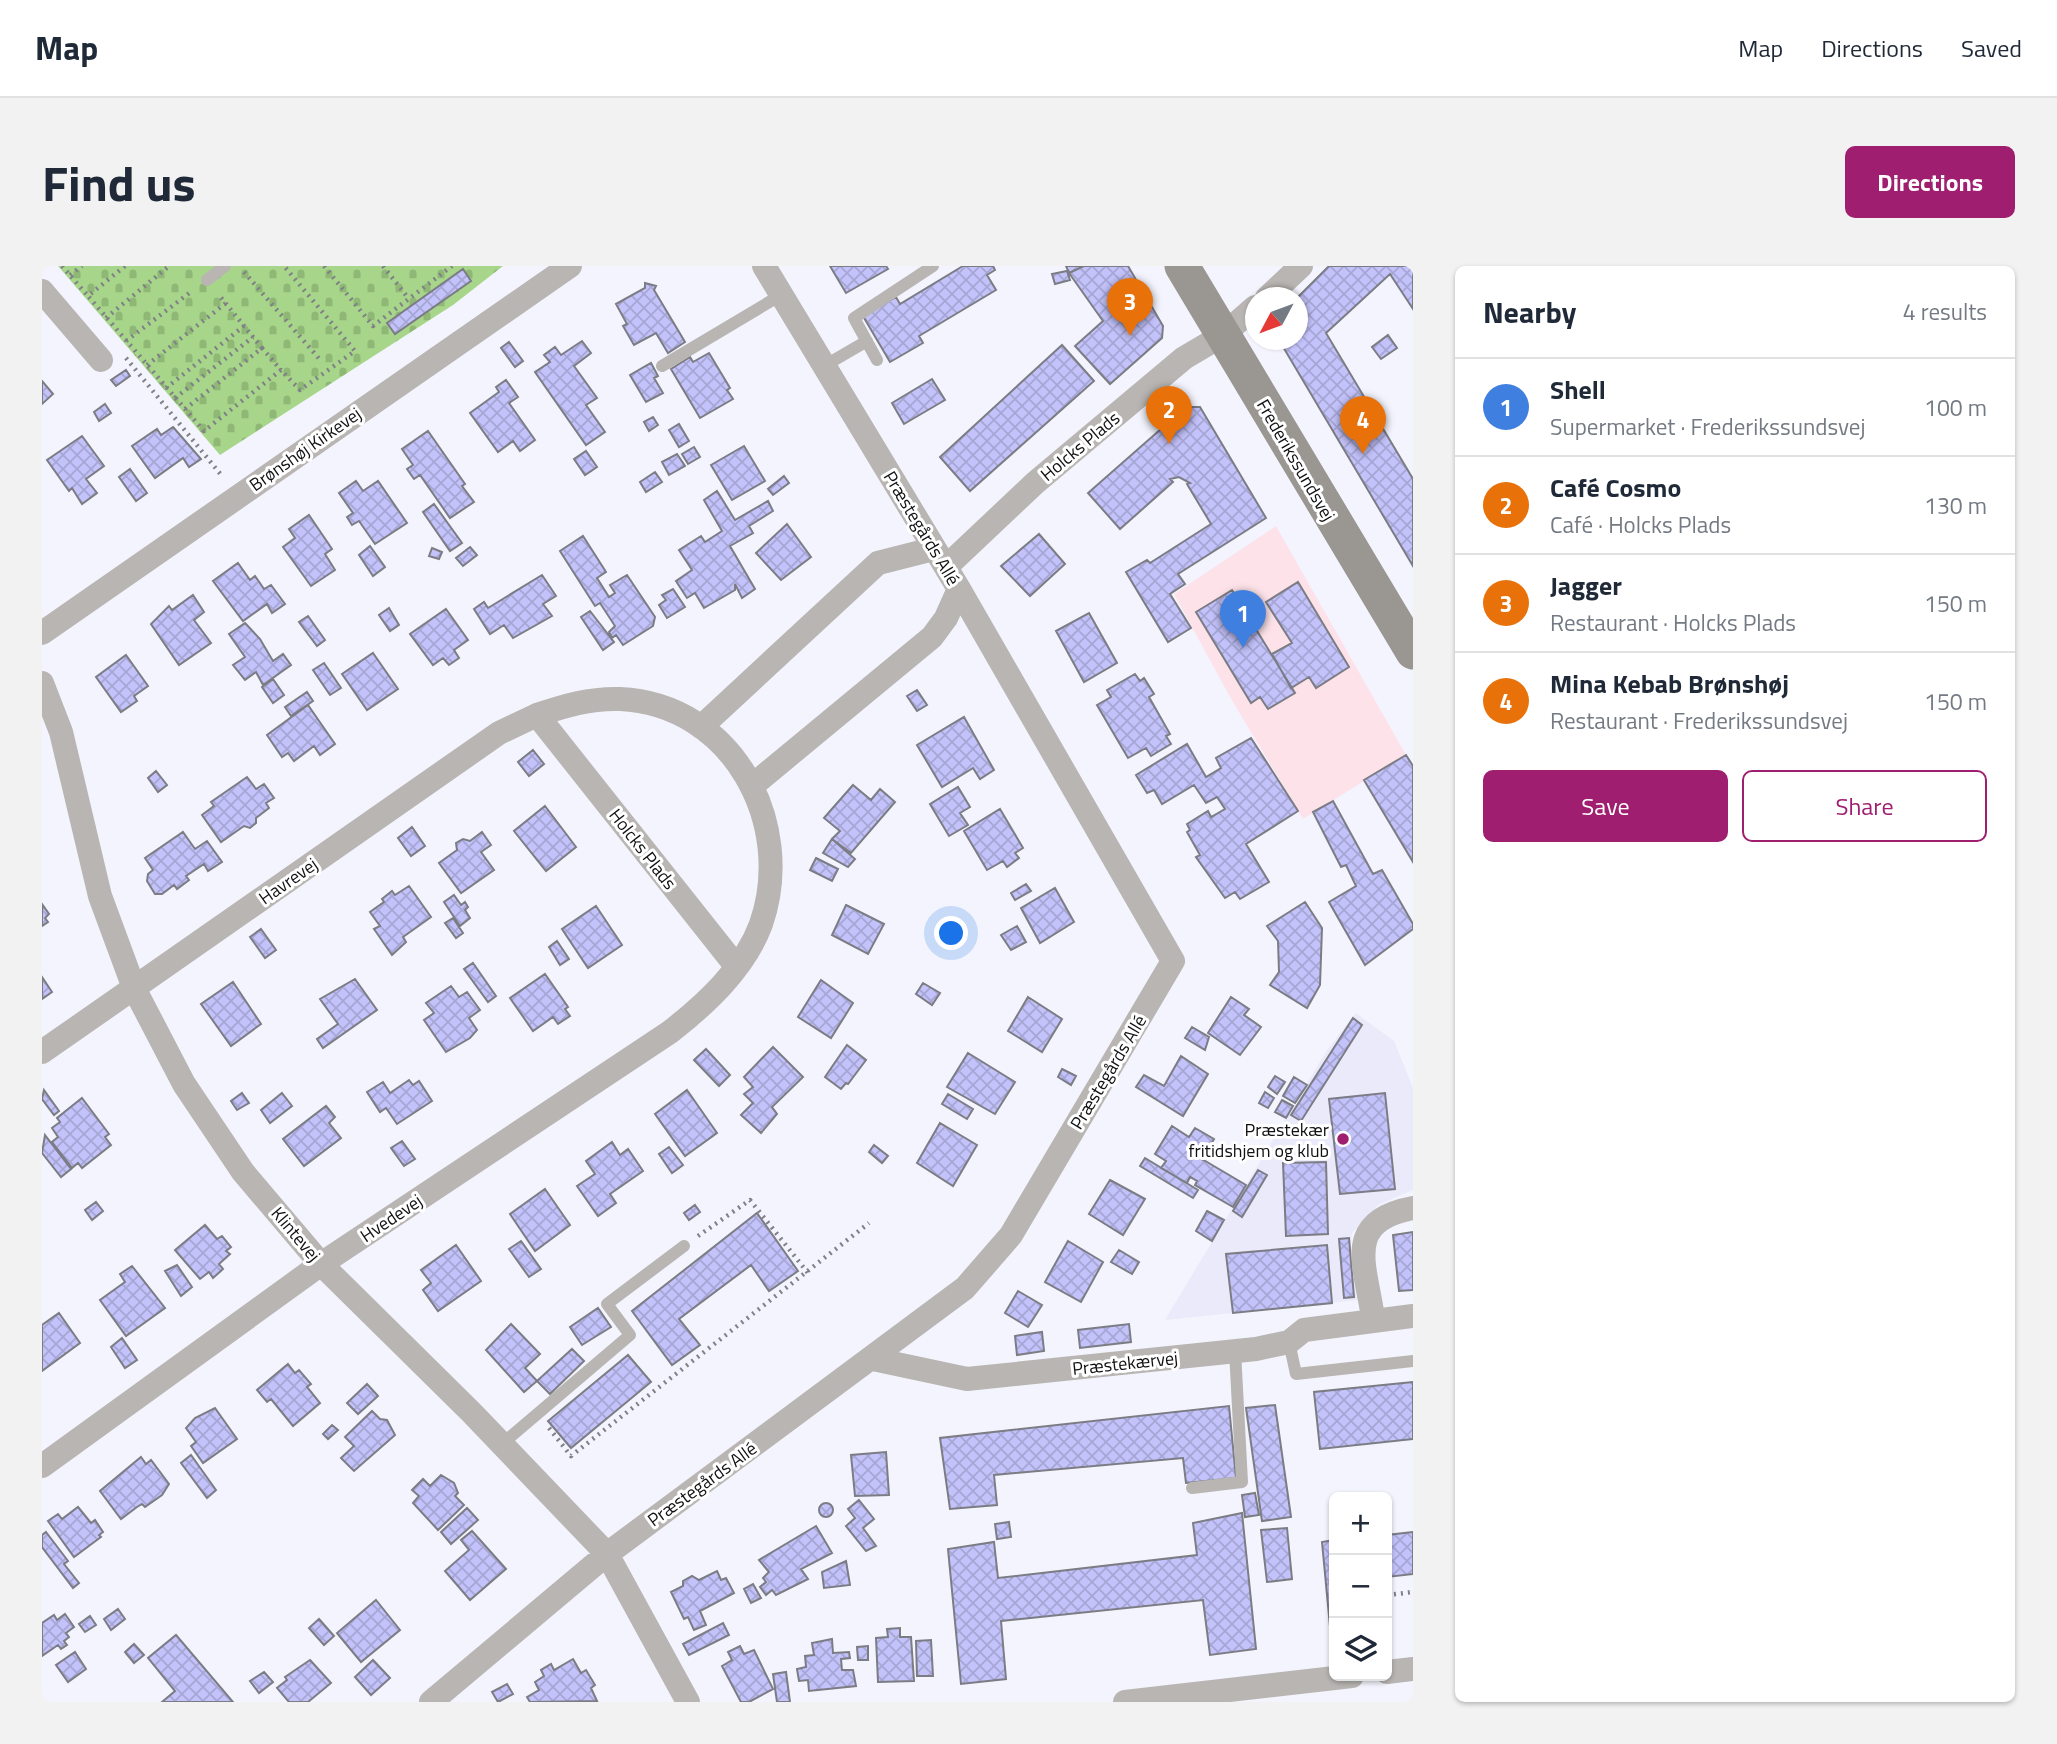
<!DOCTYPE html>
<meta charset="utf-8">
<style>
:root{--surface:#fff;--page:#f2f2f3;--text:#1f2937;--muted:#747a83;--line:#e0e1e3;--accent:#9f1e70}
body{margin:0;font-family:"Titillium Web",sans-serif;background:var(--page);color:var(--text)}
.controls{position:absolute;right:21px;bottom:21px;display:grid;overflow:hidden;border-radius:10px;box-shadow:0 2px 5px #0004}
.controls button{width:63px;height:63px;display:grid;place-items:center;padding:0;border:0;border-bottom:2px solid var(--line);background:var(--surface);color:var(--text);font:35px sans-serif}
.compass{position:absolute;left:1203px;top:21px;width:63px;height:63px;border-radius:50%;background:var(--surface);box-shadow:0 2px 5px #0004;rotate:229deg}
.you{position:absolute;left:910px;top:668px;width:24px;height:24px;margin:-18px;border:5px solid #fff;border-radius:50%;background:#1a73e8;box-shadow:0 0 0 10px #1a73e833}
.badge{display:grid;place-items:center;width:46px;height:46px;border-radius:50%;background:var(--accent);color:#fff;font-size:23px;font-weight:700}
.pin{position:absolute;translate:-50% -58px;filter:drop-shadow(0 2px 4px #0008)}
.pin::after{content:'';position:absolute;top:37px;width:24px;height:21px;background:inherit;clip-path:polygon(0 0,100% 0,50% 100%)}
.list{margin:0;padding:0;list-style:none}
h2{display:flex;justify-content:space-between;align-items:center;height:91px;margin:0;padding:0 28px;font-size:30px}
h2 small{font-size:23px;font-weight:400;color:var(--muted)}
.list li{display:grid;grid-template-columns:46px 1fr auto;gap:21px;align-items:center;box-sizing:border-box;height:98px;padding:0 28px;border-top:2px solid var(--line)}
.list b{display:block;font-size:26px;white-space:nowrap}
.list p{margin:0;font-size:23px;white-space:nowrap;color:var(--muted)}
.list em{font-size:23px;font-style:normal;color:var(--muted)}
.actions{display:flex;gap:14px;padding:21px 28px}
.actions a{flex:1;padding:16px 0;border:2px solid var(--accent);border-radius:10px;text-align:center;font-size:24px;color:var(--accent)}
.actions .main{background:var(--accent);color:#fff}
.icon{flex:none;width:38px;height:38px;fill:none;stroke:currentColor;stroke-width:2;stroke-linecap:round;stroke-linejoin:round}
.map{position:relative;flex:none;width:1371px;height:1436px;overflow:hidden;border-radius:10px}
header{display:flex;align-items:center;gap:42px;box-sizing:border-box;height:98px;padding:0 35px;background:var(--surface);border-bottom:2px solid var(--line)}
header strong{font-size:33px}
nav{display:flex;gap:38px;margin-inline-start:auto;font-size:24px}
.intro{display:flex;align-items:center;justify-content:space-between;box-sizing:border-box;height:168px;padding:0 42px}
h1{margin:0;font-size:49px}
.button{padding:18px 32px;border-radius:10px;background:var(--accent);color:#fff;font-size:24px;font-weight:700}
main{display:flex;gap:42px;padding:0 42px}
aside{flex:1;background:var(--surface);border-radius:10px;box-shadow:0 2px 5px #0004}
.map>svg:first-child{display:block}
</style>
<header>
<strong>Map</strong>
<nav><a>Map</a><a>Directions</a><a>Saved</a></nav>
</header>
<div class="intro"><h1>Find us</h1><a class="button">Directions</a></div>
<main>
<div class="map">
<svg width="1371" height="1436" viewBox="0 0 1371 1436">
<defs>
<pattern id="cemetery-stones" width="16" height="16" patternUnits="userSpaceOnUse" patternTransform="scale(1.75)"><rect width="16" height="16" fill="#a7d68a"/><path d="M2 7V4a2 2 0 0 1 4 0v3zM10 15v-3a2 2 0 0 1 4 0v3z" fill="#8fb776"/></pattern>
<pattern id="building-cross-hatch" width="8" height="8" patternUnits="userSpaceOnUse" patternTransform="scale(1.75)"><rect width="8" height="8" fill="#c3c2fa"/><path d="M0 0l8 8M0 8l8-8" fill="none" stroke="#a6a6d5"/></pattern>
</defs>
<rect width="100%" height="100%" fill="#f3f4fd"/>
<path fill="#fde3e9" d="M1234,260L1364,489L1261,553L1188,431L1132,328Z"/>
<path fill="#eaeafb" d="M1314,747L1352,775L1371,822V924L1336,939L1310,967L1308,985L1316,1034L1123,1054L1285,784Z"/>
<path fill="url(#cemetery-stones)" d="M16,0H461L411,39L178,189Z"/>
<path fill="url(#building-cross-hatch)" stroke="#7c7c84" stroke-width="2" d="M788,0H844L846,3L804,27Z
M921,0H951L953,4L945,9L954,24L877,70L881,77L848,96L821,50L854,31L858,38Z
M1024,0H1042L1027,7Z
M1042,0H1086L1121,60L1120,72L1068,118L1033,80L1061,55L1027,7Z
M1287,0H1371V43L1348,8L1284,67L1371,213V300L1237,74H1255V32Z
M421,3L429,15L353,68L345,57Z
M1025,5L1028,14L1013,18L1010,8Z
M603,17L614,20L612,24L643,76L626,87L614,67L592,79L581,60L585,58L574,38L603,22Z
M1346,69L1355,82L1339,93L1330,81Z
M540,75L549,87L532,100L555,132L544,139L563,166L544,179L493,106L508,96L502,89L513,81L519,89Z
M467,76L481,95L473,101L459,82Z
M1020,79L1052,115L928,225L898,191Z
M667,87L688,122L685,124L691,133L658,152L629,103L648,91L651,96Z
M609,97L616,110L612,112L621,127L604,136L588,109Z
M84,104L88,110L74,120L69,114Z
M890,113L903,134L862,158L850,137Z
M464,114L476,131L467,137L493,174L478,185L471,175L456,186L428,147L457,126L454,121Z
M0,115L11,128L0,138Z
M63,138L69,147L57,155L52,146Z
M1144,141H1158L1224,252L1136,308L1143,318L1128,328L1149,362L1126,376L1084,306L1105,294L1108,297L1169,258L1145,218L1148,217L1137,211L1128,213L1131,216L1078,263L1046,227Z
M611,151L616,159L607,165L602,156Z
M637,158L647,175L637,181L627,164Z
M131,161L159,193L147,201L141,192L113,212L90,180L115,163L119,169Z
M386,165L423,218L420,220L432,236L408,252L378,209L372,213L365,203L371,199L360,183Z
M40,170L62,200L44,213L55,227L40,238L30,222L27,225L5,194Z
M702,180L723,215L690,234L669,199Z
M652,181L658,191L646,198L640,188Z
M544,185L555,201L543,209L532,193Z
M635,188L643,200L627,209L620,196Z
M88,203L105,227L94,235L77,211Z
M613,206L620,216L604,226L598,216Z
M742,210L747,217L731,229L726,223Z
M314,215L321,225L336,215L365,257L333,278L317,255L310,259L305,251L311,247L297,227Z
M675,225L693,254L726,235L731,245L707,260L711,267L688,280L713,323L700,332L693,318V324L662,342L653,327L645,332L634,315L650,304L637,284L659,270L663,276L680,265L662,234Z
M392,238L420,277L408,285L381,246Z
M267,249L290,283L283,288L293,304L269,320L241,281L253,272L247,263Z
M745,258L769,291L739,314L714,287Z
M997,268L1023,298L988,330L959,300Z
M541,270L564,306L555,312L567,331L573,327L568,319L585,309L613,351L611,360L581,379L574,369L570,372L567,366L573,360L558,337L553,340L518,285Z
M328,280L343,301L331,310L317,289Z
M428,281L435,289L421,300L414,292Z
M390,282L400,286L397,293L387,290Z
M196,297L208,314L213,310L222,323L229,319L243,338L230,347L225,338L201,355L171,315Z
M500,309L514,330L501,338L510,350L471,372L462,359L448,368L432,343L442,336L446,342Z
M1256,316L1307,401L1274,422L1267,411L1249,422L1230,388L1250,377L1224,336Z
M631,323L643,341L625,352L617,339L624,334L620,329Z
M1190,324L1253,427L1226,443L1218,431L1209,437L1154,346Z
M151,329L162,346L152,354L169,377L137,399L109,358L127,340L130,344Z
M347,342L357,359L348,365L337,349Z
M404,343L426,374L412,384L417,392L407,399L401,392L391,399L368,368Z
M548,345L572,376L561,384L539,351Z
M1047,347L1075,397L1042,416L1014,365Z
M266,350L283,374L275,380L257,356Z
M203,357L218,373L231,395L241,388L249,399L221,419L214,406L203,414L191,399L203,391L187,368Z
M331,387L356,423L325,444L300,408Z
M84,389L106,420L92,430L95,435L79,446L54,411Z
M282,397L299,422L288,429L271,404Z
M1093,408L1098,415L1102,412L1112,428L1107,431L1128,468L1124,470L1129,478L1109,490L1104,482L1086,492L1055,439L1069,431L1065,424Z
M231,413L242,429L231,437L220,421Z
M875,424L885,439L875,445L865,430Z
M265,426L271,435L249,450L243,441Z
M266,439L293,478L278,489L272,480L252,495L246,487L240,491L225,469Z
M922,451L952,504L938,513L931,502L900,521L875,479Z
M1209,472L1256,545L1204,578L1227,616L1198,633L1193,626L1183,632L1154,591L1158,589L1145,566L1148,564L1145,558L1166,545L1169,551L1183,543L1175,531L1164,537L1152,519L1120,538L1112,524L1105,527L1094,509L1145,478L1164,511L1179,502L1174,492Z
M491,484L502,498L487,510L476,496Z
M1364,489L1371,500V596L1322,514Z
M114,505L125,519L116,526L106,512Z
M205,511L214,523L222,518L232,532L224,537L227,542L214,552V557L208,562L202,560L179,576L160,549L172,540L169,536Z
M811,519L829,534L838,523L853,536L809,587L790,573L798,565L782,552Z
M916,521L928,541L918,547L926,559L907,570L888,538Z
M1291,535L1331,608L1340,604L1371,658V663L1323,699L1287,636L1314,620L1304,599L1299,601L1271,546Z
M503,540L534,581L504,605L472,565Z
M958,543L981,582L973,587L977,592L965,601L961,595L945,604L922,565Z
M370,561L383,580L369,590L356,572Z
M141,566L153,583L165,575L180,596L166,605L162,598L144,610L147,614L135,623L132,619L120,628H113L105,615L106,608L111,604L103,592Z
M440,566L449,579L439,586L452,604L419,627L397,597L415,584L414,577L421,573L428,575Z
M790,573L813,593L806,601L781,587Z
M774,592L796,603L790,615L768,604Z
M984,618L989,625L973,634L969,627Z
M367,620L389,651L361,671L364,676L350,689L332,663L338,660L328,646L342,636L340,633L350,625L353,629Z
M1013,622L1032,656L998,677L979,642Z
M412,629L419,639L423,636L426,641L423,644L428,652L418,660L402,636Z
M1263,636L1280,662L1278,719L1265,742L1228,719L1237,706L1236,675L1225,660Z
M0,638L7,648L3,652L6,656L0,660Z
M804,639L842,658L826,688L790,669Z
M554,640L580,679L546,702L520,663Z
M411,652L421,667L414,672L403,657Z
M975,660L984,676L969,684L959,669Z
M219,663L234,684L223,692L208,671Z
M515,675L527,693L518,699L507,681Z
M431,697L454,730L446,736L422,703Z
M503,708L526,741L523,743L528,750L516,758L511,751L491,765L468,732Z
M0,711L10,726L0,733Z
M313,713L335,744L281,782L275,773L296,758L278,733Z
M779,714L811,737L789,772L756,751Z
M191,716L219,758L189,780L159,738Z
M881,717L898,727L890,739L874,728Z
M409,720L417,731L425,726L438,744L427,752L435,764L428,772L404,786L382,754L392,747L384,737Z
M986,731L1020,753L1000,786L966,765Z
M1189,731L1207,743L1202,749L1219,761L1198,789L1166,767Z
M1311,752L1320,759L1259,855L1249,849Z
M1150,761L1167,771L1163,784L1143,772Z
M805,779L824,794L806,818L804,817L799,823L783,811Z
M731,781L761,811L730,841L735,848L719,867L699,849L711,837L702,828L711,821L702,811Z
M664,783L688,809L677,820L652,794Z
M926,787L973,816L953,848L905,821Z
M1139,790L1166,808L1141,850L1094,821L1102,809L1122,820Z
M1020,803L1034,810L1029,819L1016,811Z
M1233,810L1243,816L1235,828L1226,821Z
M1252,811L1265,819L1253,837L1241,830Z
M367,814L371,819L377,815L390,835L355,858L344,842L338,846L325,826L341,816L348,827Z
M2,824L17,845L12,849L0,833Z
M645,824L675,867L643,890L613,848Z
M1223,826L1232,832L1226,842L1217,837Z
M200,827L207,837L195,844L189,835Z
M240,827L250,840L228,857L219,844Z
M1343,827L1353,923L1298,928L1287,833Z
M906,828L931,843L925,853L900,838Z
M40,832L67,868L63,871L69,879L40,902L36,897L30,902L10,876L16,871L10,862L18,856L15,852Z
M1240,834L1251,840L1244,852L1233,846Z
M284,840L293,851L287,857L299,872L262,900L241,873Z
M898,857L935,879L911,920L875,897Z
M1130,860L1147,871L1153,862L1172,873L1160,893L1204,919L1191,941L1153,919L1155,915L1148,911L1145,917L1119,902L1124,895L1113,888Z
M3,869L29,903L19,911L0,887Z
M360,875L373,893L362,900L349,882Z
M570,876L578,889L586,883L601,905L568,928L574,937L556,950L535,920L553,908L544,895Z
M832,879L846,890L840,897L827,886Z
M627,881L641,899L630,907L617,888Z
M1103,892L1156,924L1151,932L1098,900Z
M1284,896L1286,968L1244,970L1241,897Z
M1216,904L1225,909L1200,951L1191,945Z
M1068,914L1103,933L1081,969L1047,948Z
M503,923L528,959L493,985L468,948Z
M54,936L61,945L50,954L43,944Z
M653,939L658,946L647,954L642,947Z
M1165,945L1182,954L1170,975L1154,965Z
M715,947L756,1005L727,1025L709,999L637,1053L658,1079L630,1099L590,1045Z
M163,959L175,973L180,970L189,981L184,985L188,988L177,998L181,1003L171,1012L167,1006L158,1013L133,984Z
M1371,966V1024L1357,1025L1351,969Z
M1307,972L1312,1031L1302,1032L1297,973Z
M479,975L499,1003L487,1011L467,983Z
M1026,975L1061,996L1039,1036L1003,1016Z
M414,979L439,1015L396,1045L381,1024L389,1017L379,1004Z
M1285,979L1290,1037L1191,1047L1184,988Z
M1077,984L1097,996L1090,1008L1069,996Z
M135,999L150,1021L139,1030L123,1005Z
M90,1000L123,1042L84,1070L58,1034L83,1016L78,1008Z
M976,1025L1000,1039L986,1061L963,1047Z
M556,1042L569,1061L540,1079L528,1061Z
M17,1047L38,1077L0,1105V1059Z
M469,1058L498,1088L483,1102L495,1115L482,1126L444,1084Z
M1087,1058L1089,1076L1038,1082L1036,1064Z
M1000,1066L1002,1085L975,1089L973,1070Z
M80,1072L95,1094L83,1102L69,1081Z
M530,1083L542,1095L508,1128L495,1115Z
M586,1089L609,1116L529,1182L506,1155Z
M246,1098L253,1107L257,1104L269,1118L265,1121L278,1137L251,1160L229,1133L225,1136L215,1124Z
M1371,1116V1173L1278,1183L1272,1126Z
M325,1118L336,1130L316,1148L305,1137Z
M1233,1139L1249,1251L1220,1255L1204,1142Z
M1187,1140L1194,1212L1144,1217L1141,1192L952,1209L955,1239L908,1243L898,1172Z
M173,1142L195,1173L161,1197L149,1180L154,1176L144,1162L153,1152Z
M330,1145L338,1153L345,1154L353,1169L312,1205L299,1192L312,1180L303,1171Z
M290,1159L296,1164L286,1173L281,1168Z
M844,1186L847,1229L813,1230L809,1189Z
M149,1189L174,1224L165,1232L139,1197Z
M99,1191L104,1198L109,1194L127,1218L120,1229L103,1241L100,1238L95,1241L79,1253L58,1225Z
M399,1209L412,1217L416,1227L413,1230L422,1239L396,1264L371,1237L377,1230L370,1224L381,1213L388,1220Z
M1213,1227L1217,1249L1203,1251L1200,1229Z
M817,1234L832,1253L821,1262L834,1280L824,1285L804,1260L813,1252L806,1243Z
M777 1244a7 7 0 1 1 14 0a7 7 0 1 1-14 0Z
M36,1241L49,1257L53,1254L61,1266L57,1269L59,1271L32,1291L6,1255L16,1248L20,1253Z
M425,1242L436,1254L409,1278L399,1266Z
M1200,1247L1214,1383L1168,1389L1161,1334L959,1355L964,1413L919,1418L906,1283L952,1276L956,1312L1155,1289L1151,1257Z
M967,1256L969,1271L955,1273L953,1258Z
M774,1260L790,1287L759,1303L766,1313L734,1329L730,1324L724,1329L718,1321L724,1316L721,1312L727,1306L717,1294Z
M1245,1262L1250,1313L1225,1316L1219,1264Z
M430,1265L464,1303L428,1334L403,1305L427,1284L419,1274Z
M4,1266L26,1295L22,1298L37,1317L31,1322L0,1281V1269Z
M1371,1266V1308L1345,1311V1269Z
M1292,1274V1371H1289L1280,1276Z
M804,1295L808,1319L782,1322L780,1306Z
M675,1305L679,1314L684,1312L692,1327L658,1345L664,1359L652,1364L646,1351L642,1353L629,1326L641,1320V1315L650,1310L657,1314Z
M711,1318L719,1332L709,1337L702,1323Z
M334,1334L358,1364L319,1396L295,1367Z
M76,1343L83,1353L69,1364L62,1353Z
M23,1348L32,1361L24,1367L27,1371L22,1375L25,1379L19,1383L16,1379L0,1390V1357L12,1349L15,1354Z
M48,1350L54,1359L43,1366L37,1358Z
M277,1353L292,1370L282,1379L267,1362Z
M681,1357L687,1369L647,1389L641,1378Z
M858,1362V1371H869L872,1415L836,1416L834,1372L846,1371L845,1363Z
M134,1369L191,1436H120L133,1425L106,1392Z
M790,1373L791,1387L807,1386L808,1392L799,1393L800,1404H811L814,1420L767,1425L766,1414L757,1415L755,1403L764,1401L763,1390L772,1389L770,1377Z
M889,1374L891,1410H875L874,1375Z
M92,1378L102,1389L92,1397L83,1386Z
M698,1380L702,1388L712,1384L731,1423L707,1436H699L680,1400L690,1394L686,1386Z
M826,1380V1394H816L815,1381Z
M33,1386L44,1403L26,1416L14,1399Z
M531,1393L539,1407L544,1404L553,1419L549,1422L555,1435L488,1436L485,1431L497,1424L493,1416L502,1410L499,1404L509,1398L512,1404Z
M268,1394L289,1417L266,1436H247L235,1422L245,1414L243,1411Z
M331,1394L348,1412L329,1429L313,1411Z
M222,1406L231,1416L217,1427L208,1415Z
M744,1406L748,1436H735L731,1408Z
M465,1418L471,1428L456,1436L450,1426Z"/>
<g fill="none" stroke-linecap="round" stroke-linejoin="round">
<path stroke="#808086" stroke-width="4.5" stroke-dasharray="2 5" stroke-linecap="butt" d="M20,0L46,30
M83,0L46,30L162,165L239,104L258,124L313,85L242,0
M282,0L331,60L410,0
M341,0L367,33
M202,6L280,96
M28,9L40,0
M64,52L127,0
M84,75L150,25
M220,82L239,104
M84,92L180,210
M105,99L184,37
M124,122L202,60
M133,132L211,71
M143,143L220,82L176,28
M656,970L708,934L766,1007
M507,1162L529,1190L827,957
M1345,1329L1371,1326"/>
<path stroke="#b8b5b2" stroke-width="12" d="M165,14L183,0
M835,94L812,52L891,0
M620,100L739,29
M782,100L825,75
M1247,1076L1254,1108L1371,1095
M460,1178L588,1069L565,1038L642,980
M1150,1222L1200,1216L1193,1085"/>
<path stroke="#b8b5b2" stroke-width="24" d="M0,25L59,94
M1225,32L1259,0
M904,301L993,217L1142,92L1181,69L1213,41
M0,367L528,0
M0,417L19,466L58,630L92,722L142,818L201,906L279,998L429,1146L565,1288L646,1436
M659,461L836,297L891,283
M711,519L890,371L904,352L917,323
M0,786L457,467L495,449
M1331,1052C1324,1000 1300,955 1371,942
M831,1093L925,1113L1214,1083L1247,1076L1262,1064L1371,1050
M0,1200L279,998L628,766C664,738 703,702 719,658C754,557 690,438 578,433C548,432 522,440 495,449L694,700
M1345,1406L1371,1403
M389,1436L565,1288L923,1022L969,969L1131,695L917,323L722,0
M1083,1436L1310,1410"/>
<path stroke="#9a9692" stroke-width="35" d="M1140,0L1371,386"/>
</g>
<circle fill="#9f1e70" stroke="#fff" stroke-width="2.5" cx="1301" cy="873" r="7"/>
<g text-anchor="middle" dominant-baseline="central" stroke-width="6" stroke-linejoin="round" paint-order="stroke">
<g font-size="18" fill="#101013" stroke="#fff">
<text transform="translate(1038 180) rotate(-40)">Holcks Plads</text>
<text transform="translate(263 183) rotate(-35)">Brønshøj Kirkevej</text>
<text transform="translate(1254 194) rotate(60)">Frederikssundsvej</text>
<text transform="translate(880 262) rotate(59)">Præstegårds Allé</text>
<text transform="translate(601 583) rotate(52)">Holcks Plads</text>
<text transform="translate(246 615) rotate(-35)">Havrevej</text>
<text transform="translate(1066 806) rotate(-59)">Præstegårds Allé</text>
<text transform="translate(349 952) rotate(-34)">Hvedevej</text>
<text transform="translate(254 968) rotate(50)">Klintevej</text>
<text transform="translate(1083 1097) rotate(-6)">Præstekærvej</text>
<text transform="translate(660 1218) rotate(-36)">Præstegårds Allé</text>
</g>
<g font-size="18" fill="#101013" stroke="#fff" text-anchor="end">
<text x="1287" y="863">Præstekær<tspan x="1287" dy="21">fritidshjem og klub</tspan></text>
</g>
</g>
</svg>
<div class="controls">
<button>+</button>
<button>−</button>
<button><svg class="icon" aria-label="layers" viewBox="0 0 24 24"><path d="M12 4l9 5-9 5-9-5zM3 14l9 5 9-5"/></svg></button>
</div>
<svg class="compass" viewBox="-18 -18 36 36"><path d="M0-13l5 13h-10z" fill="#e53935"/><path d="M0 13l5-13h-10z" fill="#747a83"/></svg>
<div class="you"></div>
<div class="pin badge" style="left:1201px;top:382px;background:#3f7fe0">1</div>
<div class="pin badge" style="left:1127px;top:178px;background:#e8710a">2</div>
<div class="pin badge" style="left:1088px;top:70px;background:#e8710a">3</div>
<div class="pin badge" style="left:1321px;top:188px;background:#e8710a">4</div>
</div>
<aside>
<h2>Nearby<small>4 results</small></h2>
<ul class="list">
<li><span class="badge" style="background:#3f7fe0">1</span><div><b>Shell</b><p>Supermarket · Frederikssundsvej</p></div><em>100 m</em></li>
<li><span class="badge" style="background:#e8710a">2</span><div><b>Café Cosmo</b><p>Café · Holcks Plads</p></div><em>130 m</em></li>
<li><span class="badge" style="background:#e8710a">3</span><div><b>Jagger</b><p>Restaurant · Holcks Plads</p></div><em>150 m</em></li>
<li><span class="badge" style="background:#e8710a">4</span><div><b>Mina Kebab Brønshøj</b><p>Restaurant · Frederikssundsvej</p></div><em>150 m</em></li>
</ul>
<div class="actions"><a class="main">Save</a><a>Share</a></div>
</aside>
</main>
